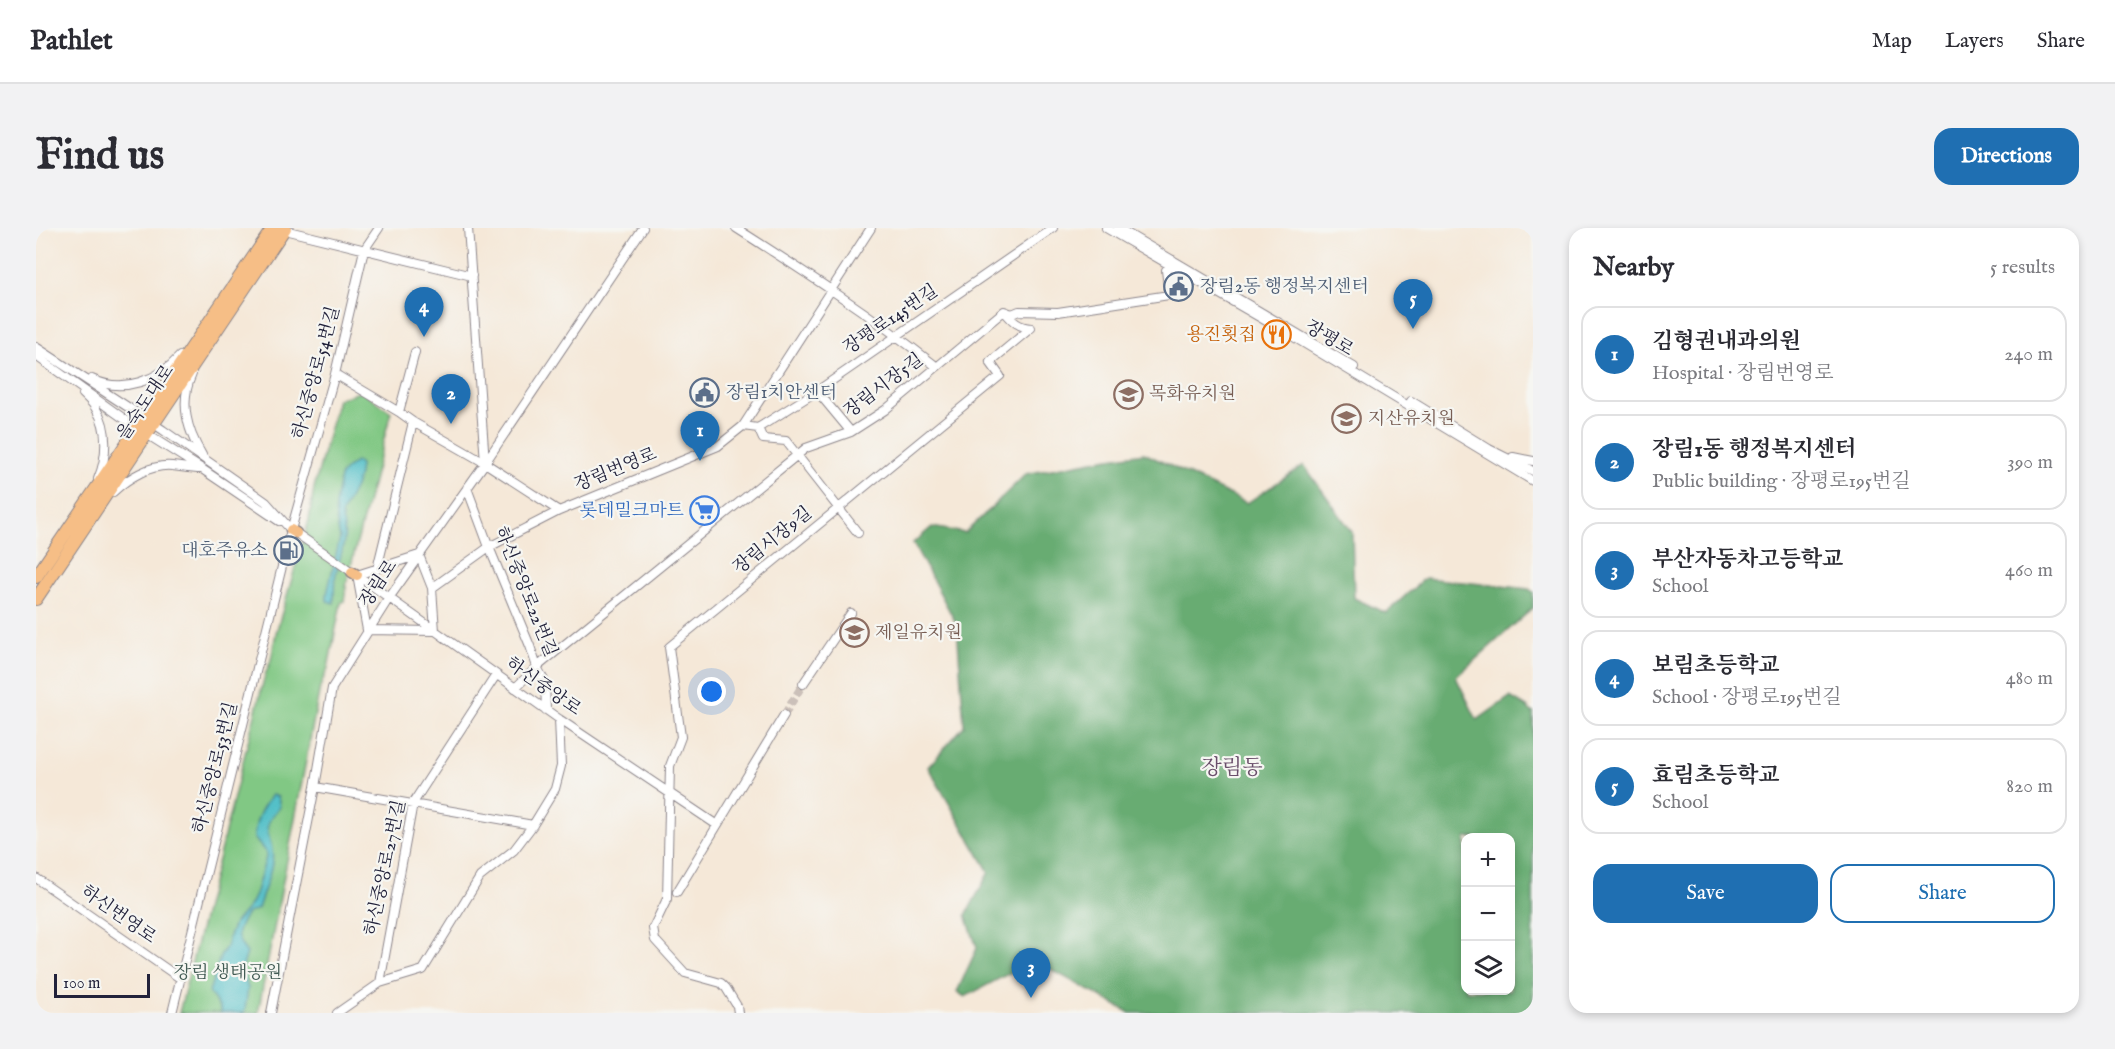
<!DOCTYPE html>
<meta charset="utf-8">
<style>
:root{--surface:#fff;--page:#f2f2f3;--text:#2b2b33;--muted:#7c7c81;--line:#e1e1e2;--accent:#1f6fb2}
body{margin:0;font-family:"IM FELL English","Noto Serif KR",serif;background:var(--page);color:var(--text)}
.controls{position:absolute;right:18px;bottom:18px;display:grid;overflow:hidden;border-radius:12px;box-shadow:0 3px 9px #0003}
.controls button{width:54px;height:54px;display:grid;place-items:center;padding:0;border:0;border-bottom:2px solid var(--line);background:var(--surface);color:var(--text);font:30px sans-serif}
.scale{position:absolute;left:18px;bottom:15px;width:96px;box-sizing:border-box;padding-left:6px;border:3px solid #22223b;border-top:0;font-size:16px;line-height:21px;white-space:nowrap;color:#22223b;-webkit-text-stroke:4px #f6f6f2;paint-order:stroke}
.you{position:absolute;left:676px;top:464px;width:21px;height:21px;margin:-15px;border:4px solid #fff;border-radius:50%;background:#1a73e8;box-shadow:0 0 0 9px #1a73e833}
.badge{display:grid;place-items:center;width:39px;height:39px;border-radius:50%;background:var(--accent);color:#fff;font-size:20px;font-weight:700}
.pin{position:absolute;translate:-50% -50px;filter:drop-shadow(0 2px 3px #0008)}
.pin::after{content:'';position:absolute;top:32px;width:21px;height:18px;background:inherit;clip-path:polygon(0 0,100% 0,50% 100%)}
.list{margin:0;padding:0;list-style:none}
h2{display:flex;justify-content:space-between;align-items:center;height:78px;margin:0;padding:0 24px;font-size:26px}
h2 small{font-size:20px;font-weight:400;color:var(--muted)}
.list li{display:grid;grid-template-columns:39px 1fr auto;gap:18px;align-items:center;box-sizing:border-box;height:96px;margin:0 12px 12px;padding:0 12px;border:2px solid var(--line);border-radius:18px}
.list b{display:block;font-size:22px;white-space:nowrap}
.list p{margin:0;font-size:20px;white-space:nowrap;color:var(--muted)}
.list em{font-size:20px;font-style:normal;color:var(--muted)}
.actions{display:flex;gap:12px;padding:18px 24px}
.actions a{flex:1;padding:14px 0;border:2px solid var(--accent);border-radius:18px;text-align:center;font-size:21px;color:var(--accent)}
.actions .main{background:var(--accent);color:#fff}
.icon{flex:none;width:33px;height:33px;fill:none;stroke:currentColor;stroke-width:2;stroke-linecap:round;stroke-linejoin:round}
.map{position:relative;flex:none;width:1497px;height:785px;overflow:hidden;border-radius:18px}
header{display:flex;align-items:center;gap:36px;box-sizing:border-box;height:84px;padding:0 30px;background:var(--surface);border-bottom:2px solid var(--line)}
header strong{font-size:28px}
nav{display:flex;gap:33px;margin-inline-start:auto;font-size:21px}
.intro{display:flex;align-items:center;justify-content:space-between;box-sizing:border-box;height:144px;padding:0 36px}
h1{margin:0;font-size:42px}
.button{padding:15px 27px;border-radius:18px;background:var(--accent);color:#fff;font-size:21px;font-weight:700}
main{display:flex;gap:36px;padding:0 36px}
aside{flex:1;background:var(--surface);border-radius:18px;box-shadow:0 3px 9px #0003}
.map>svg:first-child{display:block}
</style>
<header>
<strong>Pathlet</strong>
<nav><a>Map</a><a>Layers</a><a>Share</a></nav>
</header>
<div class="intro"><h1>Find us</h1><a class="button">Directions</a></div>
<main>
<div class="map">
<svg width="1497" height="785" viewBox="0 0 1497 785">
<rect width="100%" height="100%" fill="#f6f6f2"/>
<filter id="ink" filterUnits="userSpaceOnUse"><feTurbulence type="fractalNoise" baseFrequency=".0167" numOctaves="2"/><feDisplacementMap in="SourceGraphic" scale="12" xChannelSelector="R" yChannelSelector="G"/><feConvolveMatrix kernelMatrix="1 2 1 2 8 2 1 2 1" color-interpolation-filters="sRGB"/></filter>
<filter id="wash" filterUnits="userSpaceOnUse"><feTurbulence type="fractalNoise" baseFrequency=".008" numOctaves="4" result="noise"/><feDisplacementMap in="SourceGraphic" scale="24" xChannelSelector="R" yChannelSelector="G"/><feGaussianBlur stdDeviation="1.35" result="paint"/><feColorMatrix in="noise" values="0 0 0 0 0 0 0 0 0 0 0 0 0 0 0 0 0 1.4 0 .05"/><feComposite in="paint" operator="in"/></filter>
<g filter="url(#wash)">
<rect width="100%" height="100%" fill="#f5e8d8"/>
<path fill="#81c884" stroke="#527560" stroke-width="1.5" d="M326,163L355,184L311,353L308,373L305,375L292,440L284,459L222,785H143L229,447L235,432L240,405L273,292L278,260L302,171Z"/>
<path fill="#68ac72" stroke="#456756" stroke-width="1.5" fill-rule="evenodd" d="M1108,225L1211,275L1268,237L1316,304L1318,370L1350,385L1389,350L1493,361L1497,364V380L1420,449L1441,492L1474,469L1491,479L1497,485V785H1094L998,732L929,769L921,764L941,720L930,687L953,644L892,539L928,498L921,397L877,315L896,299L929,305L990,246L1067,231ZM1430,610H1474V762H1430Z"/>
<path fill="#52c0c8" stroke="#3a7182" stroke-width="1.5" d="M320,234L324,237L323,246L319,259L305,287C314,312 303,327 299,351C298,359 298,367 298,375L291,373V366L304,310L300,291L299,277L304,249L309,242Z
M236,567L242,569L244,579C218,604 241,609 236,635C234,651 226,666 222,681L210,686C200,705 197,707 211,725L206,741L212,760L209,782L207,785H185L184,780L173,764L184,729L191,717L193,708L198,696L214,677L219,667L231,626L218,610C219,594 225,579 236,567Z"/>
</g>
<g filter="url(#ink)">
<g fill="none" stroke-linecap="round" stroke-linejoin="round">
<path stroke="#cbc0b9" stroke-width="8" stroke-dasharray="8 4" stroke-linecap="butt" d="M748,487L767,456"/>
<defs>
<path id="minor" d="M432,0L449,234
M700,0C769,44 837,88 901,139
M1070,0L1256,108L1497,253
M1082,0L1318,139
M244,1L436,48
M969,84C977,94 983,99 995,100
M0,119L127,202L230,274L255,302
M0,128L101,200L166,241L243,293
M156,146C143,175 151,202 166,227
M299,146L363,184L379,124
M56,151C87,166 123,152 144,128
M781,163L815,204
M47,166C52,171 57,175 60,181C73,201 71,230 62,251
M1375,173L1453,221L1497,243
M363,184L377,194L449,235L523,283L682,218L707,198L835,0
M707,198L722,200L781,163L1017,0
M722,200L727,211L750,213L822,305
M1477,229L1497,233
M431,260L453,319L494,418L501,439L509,454L510,482
M77,264C92,250 115,236 136,238C146,239 155,241 165,241
M260,305L316,344
M383,327L396,360L399,403L331,402L321,347Z
M341,341L377,194
M321,347L523,491L681,597
M396,360L453,319L523,283
M767,456L815,385
M479,460L501,439L770,220L815,204L849,182L968,83L976,86L983,83L1022,84L1133,67L1130,42L1137,32
M279,559L497,597
M0,650L145,751
M641,664L748,487
M344,755L377,575L460,447
M136,785L255,302L299,146L328,22L343,0
M235,785L279,559L296,460L353,370L449,235L607,0
M301,785L344,755L387,742L444,649L478,622L497,597L519,561L525,538L523,491
M702,785L701,778L690,760L685,755L649,745L619,712L617,700L631,671L634,538L645,509L633,419L964,148L954,134L995,100"/>
<path id="major" d="M255,302L260,305
M316,344L321,347"/>
<path id="highway" d="M0,349L237,0
M0,371L249,0"/>
</defs>
<use href="#minor" stroke="#8c858a" stroke-width="10"/>
<use href="#major" stroke="#8c858a" stroke-width="13"/>
<use href="#highway" stroke="#8c858a" stroke-width="14"/>
<use href="#minor" stroke="#fff" stroke-width="8"/>
<use href="#major" stroke="#f6be86" stroke-width="10"/>
<use href="#highway" stroke="#f6be86" stroke-width="12"/>
</g>
</g>
<defs>
<symbol id="civic-ring" viewBox="-11 -11 22 22"><circle r="9.5" fill="#f6f6f2" stroke="#5c6f8a" stroke-width="1.5"/><path d="M-.6-6.5H3V-4.5H.6V-3L4-1V1h2V6H-6V1h2V-1L-.6-3ZM-1.2 2.5V6h2.4V2.5Z" fill="#5c6f8a"/></symbol>
<symbol id="restaurant-ring" viewBox="-11 -11 22 22"><circle r="9.5" fill="#f6f6f2" stroke="#e8710a" stroke-width="1.5"/><path d="M-5-6h1v4h1v-4h1v4h1v-4h1v5L-1.5 .5V6h-2V.5L-5-1ZM5-6V6H3V1.5H1.5Q1.5-4 5-6Z" fill="#e8710a"/></symbol>
<symbol id="school-ring" viewBox="-11 -11 22 22"><circle r="9.5" fill="#f6f6f2" stroke="#8d6e63" stroke-width="1.5"/><path d="M0-5L7-2L0 1L-7-2ZM-4 1L0 2.5L4 1V4Q0 6-4 4Z" fill="#8d6e63"/></symbol>
<symbol id="supermarket-ring" viewBox="-11 -11 22 22"><circle r="9.5" fill="#f6f6f2" stroke="#3f7fe0" stroke-width="1.5"/><path d="M-6-5.5h2.5l.6 2H6L4.5 2H-2.5L-4.4-4H-6ZM-1.5 3.2a1.3 1.3 0 1 0 .1 0ZM3 3.2a1.3 1.3 0 1 0 .1 0Z" fill="#3f7fe0"/></symbol>
<symbol id="fuel-ring" viewBox="-11 -11 22 22"><circle r="9.5" fill="#f6f6f2" stroke="#5c6f8a" stroke-width="1.5"/><path d="M-5.5-6h7V0h2V4h1.3V-2.5L3-4.5l.8-.8L6-3V5H2.5V1h-1V6h-7ZM-4.2-4.7v3.2H.2V-4.7Z" fill="#5c6f8a"/></symbol>
</defs>
<g fill-rule="evenodd">
<use href="#civic-ring" x="1126" y="42" width="33" height="33"/>
<use href="#restaurant-ring" x="1224" y="90" width="33" height="33"/>
<use href="#civic-ring" x="652" y="148" width="33" height="33"/>
<use href="#school-ring" x="1076" y="150" width="33" height="33"/>
<use href="#school-ring" x="1294" y="174" width="33" height="33"/>
<use href="#supermarket-ring" x="652" y="266" width="33" height="33"/>
<use href="#fuel-ring" x="236" y="306" width="33" height="33"/>
<use href="#school-ring" x="802" y="388" width="33" height="33"/>
</g>
<g text-anchor="middle" dominant-baseline="central" stroke-width="4.5" stroke-linejoin="round" paint-order="stroke">
<g font-size="18" fill="#4e5e75" stroke="#f6f6f2" text-anchor="start">
<text x="1164" y="59">장림2동 행정복지센터</text>
<text x="690" y="165">장림1치안센터</text>
<text x="232" y="323" text-anchor="end">대호주유소</text>
</g>
<g font-size="18" fill="#22223b" stroke="#f6f6f2">
<text transform="translate(855 92) rotate(-34)">장평로145번길</text>
<text transform="translate(1293 111) rotate(31)">장평로</text>
<text transform="translate(281 145) rotate(-75)">하신중앙로54번길</text>
<text transform="translate(848 158) rotate(-37)">장림시장5길</text>
<text transform="translate(110 175) rotate(-56)">을숙도대로</text>
<text transform="translate(580 242) rotate(-22)">장림번영로</text>
<text transform="translate(737 313) rotate(-39)">장림시장9길</text>
<text transform="translate(343 356) rotate(-56)">장림로</text>
<text transform="translate(489 364) rotate(68)">하신중앙로22번길</text>
<text transform="translate(507 459) rotate(35)">하신중앙로</text>
<text transform="translate(180 540) rotate(-76)">하신중앙로53번길</text>
<text transform="translate(350 640) rotate(-78)">하신중앙로27번길</text>
<text transform="translate(82 687) rotate(35)">하신번영로</text>
</g>
<g font-size="18" fill="#c56008" stroke="#f6f6f2" text-anchor="end">
<text x="1220" y="107">용진횟집</text>
</g>
<g font-size="18" fill="#785e54" stroke="#f6f6f2" text-anchor="start">
<text x="1113" y="166">목화유치원</text>
<text x="1332" y="191">지산유치원</text>
<text x="839" y="405">제일유치원</text>
</g>
<g font-size="18" fill="#366cbe" stroke="#f6f6f2" text-anchor="end">
<text x="648" y="283">롯데밀크마트</text>
</g>
<g font-size="18" fill="#435c55" stroke="#f6f6f2">
<text x="192" y="745">장림 생태공원</text>
</g>
<g font-size="21" fill="#6a4e6b" stroke="#f6f6f2">
<text x="1196" y="540">장림동</text>
</g>
</g>
</svg>
<div class="controls">
<button>+</button>
<button>−</button>
<button><svg class="icon" aria-label="layers" viewBox="0 0 24 24"><path d="M12 4l9 5-9 5-9-5zM3 14l9 5 9-5"/></svg></button>
</div>
<div class="scale">100 m</div>
<div class="you"></div>
<div class="pin badge" style="left:664px;top:233px">1</div>
<div class="pin badge" style="left:415px;top:196px">2</div>
<div class="pin badge" style="left:995px;top:770px">3</div>
<div class="pin badge" style="left:388px;top:109px">4</div>
<div class="pin badge" style="left:1377px;top:101px">5</div>
</div>
<aside>
<h2>Nearby<small>5 results</small></h2>
<ul class="list">
<li><span class="badge">1</span><div><b>김형권내과의원</b><p>Hospital · 장림번영로</p></div><em>240 m</em></li>
<li><span class="badge">2</span><div><b>장림1동 행정복지센터</b><p>Public building · 장평로195번길</p></div><em>390 m</em></li>
<li><span class="badge">3</span><div><b>부산자동차고등학교</b><p>School</p></div><em>460 m</em></li>
<li><span class="badge">4</span><div><b>보림초등학교</b><p>School · 장평로195번길</p></div><em>480 m</em></li>
<li><span class="badge">5</span><div><b>효림초등학교</b><p>School</p></div><em>820 m</em></li>
</ul>
<div class="actions"><a class="main">Save</a><a>Share</a></div>
</aside>
</main>
